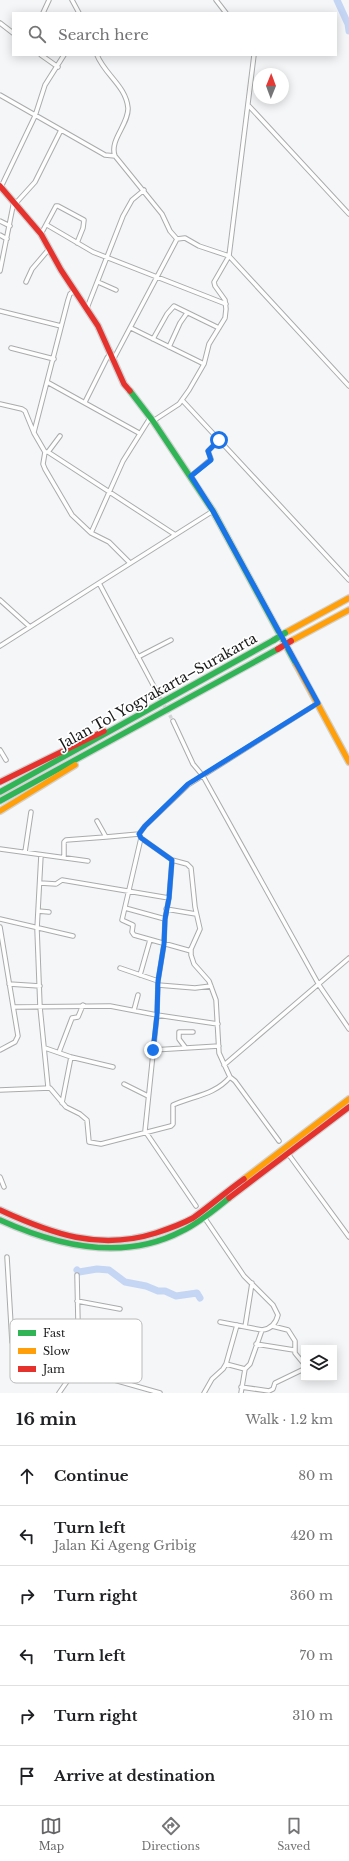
<!DOCTYPE html>
<meta charset="utf-8">
<style>
:root{--surface:#fff;--page:#f2f2f2;--text:#202124;--muted:#757577;--line:#e0e0e0;--accent:#666668}
body{margin:0;font-family:"Libre Baskerville",serif;background:var(--page);color:var(--text)}
.controls{position:absolute;right:12px;bottom:12px;display:grid;overflow:hidden;border-radius:0px;box-shadow:0 2px 10px #0003}
.controls button{width:36px;height:36px;display:grid;place-items:center;padding:0;border:0;border-bottom:1px solid var(--line);background:var(--surface);color:var(--text);font:20px sans-serif}
.compass{position:absolute;left:253px;top:68px;width:36px;height:36px;border-radius:50%;background:var(--surface);box-shadow:0 2px 10px #0003;rotate:1deg}
.stop{position:absolute;width:12px;height:12px;margin:-9px;border:3px solid #1a73e8;border-radius:50%;background:#fff}
.stop.end{background:#1a73e8;border-color:#fff;box-shadow:0 1px 4px #0008}
.list{margin:0;padding:0;list-style:none}
h2{display:flex;justify-content:space-between;align-items:center;height:52px;margin:0;padding:0 16px;font-size:17px}
h2 small{font-size:13px;font-weight:400;color:var(--muted)}
.list li{display:grid;grid-template-columns:26px 1fr auto;gap:12px;align-items:center;box-sizing:border-box;height:60px;padding:0 16px;border-top:1px solid var(--line)}
.list b{display:block;font-size:15px;white-space:nowrap}
.list p{margin:0;font-size:13px;white-space:nowrap;color:var(--muted)}
.list em{font-size:13px;font-style:normal;color:var(--muted)}
.icon{flex:none;width:22px;height:22px;fill:none;stroke:currentColor;stroke-width:2;stroke-linecap:round;stroke-linejoin:round}
.map{position:relative;flex:none;width:349px;height:1393px;overflow:hidden}
.search{position:absolute;background:var(--surface);box-shadow:0 2px 10px #0003;left:12px;right:12px;top:12px;height:44px;display:flex;align-items:center;gap:10px;box-sizing:border-box;padding:0 14px;border-radius:0px;color:var(--muted);font-size:15px}
.sheet{height:412px;background:var(--surface)}
nav{display:flex;justify-content:space-around;align-items:center;box-sizing:border-box;height:56px;border-top:1px solid var(--line);background:var(--surface);font-size:11px;color:var(--muted)}
nav a{display:grid;justify-items:center;gap:2px}
nav .on{color:var(--accent)}
.map>svg:first-child{display:block}
</style>
<div class="map">
<svg width="349" height="1393" viewBox="0 0 349 1393">
<rect width="100%" height="100%" fill="#f5f6f8"/>
<g fill="none" stroke-linecap="round" stroke-linejoin="round">
<path stroke="#c5d6f4" stroke-width="7" d="M337,0L348,24L349,31
M77,1270L79,1272L97,1269L109,1270L125,1282L146,1286L158,1291H165L176,1296L197,1293L200,1298"/>
<path stroke="#d4d5d7" stroke-width="3.5" stroke-dasharray="3.5 2" stroke-linecap="butt" d="M159,696L173,721"/>
<defs>
<path id="street" d="M72,0L79,13
M216,0L226,13
M43,13L49,0
M0,23L13,33
M41,55L58,67
M97,55C105,75 126,86 128,108C129,124 109,140 115,156L162,214L170,231L177,239L185,238L199,246L229,256L349,386
M0,95L105,155L115,156
M249,106L349,214
M1,187L35,116L45,85L64,55
M16,203L35,182L61,130
M0,221L10,226
M47,225L93,252L226,304
M41,234L56,206H58L84,220L83,228L77,243
M0,235L7,239
M0,271L14,201
M26,282L32,269L49,249
M98,282L116,290
M87,308L123,216L132,200L144,190
M0,311L61,326
M131,328L204,364
M153,339L167,314L174,306L219,328
M169,347L180,323L187,313
M11,348L54,359
M113,360L177,239
M47,382L139,433
M182,400L349,580
M85,402L107,358L110,354
M0,404L22,409L25,411L34,433L45,452L43,464L45,469L72,515L91,533L109,542L130,563
M153,421L179,404L189,390L204,364L209,344L225,318L226,309L225,300L215,286L214,282L229,256L254,55
M34,432L68,300L70,294L74,291
M45,452H48L174,534
M48,452L60,436
M191,476L211,459L208,451L219,440
M91,533L123,461L150,418
M0,600L30,627
M0,646L99,583
M138,657L171,640
M159,696L99,583L213,511
M173,721L193,764L203,776L319,985L349,1029
M0,750L6,760
M97,821L106,837L139,834
M141,838L122,920L133,925L132,932L134,935L191,951
M0,849L88,861
M25,852L31,812
M41,855L37,929L40,1007L48,1087
M64,857V842L66,840L106,837
M172,860L169,898L165,919L164,944L158,981L157,1015L145,1131L196,1206
M40,883L56,884L62,880L169,898
M125,908L165,919
M166,909L196,914
M38,911L49,912
M0,919L73,936
M0,927L18,1036L15,1042L0,1050
M120,968L158,981
M140,975L150,940
M9,984L40,986
M158,985L195,988L211,986
M14,1007L110,1006L157,1015L218,1024
M134,1010L138,995
M185,1047L179,1039V1032H193
M45,1048L71,1057L113,1067
M153,1050L219,1046
M59,1052L72,1018L78,1017L83,1005
M224,1065L349,958
M230,1077L235,1081L279,1141
M124,1084L148,1096
M0,1090L50,1088L66,1107L80,1114L87,1120L89,1142L101,1144L171,1126L173,1124V1105C193,1096 215,1095 230,1077L219,1053L216,1000L209,981L194,964L191,955V949L200,929L195,907L191,868L187,864L172,860L141,838L139,834L145,826L188,785L318,703
M62,1103L71,1057
M289,1155L349,1237
M0,1177L4,1187
M206,1220L244,1276L273,1305L278,1315C276,1323 271,1329 262,1330L250,1364L245,1369L241,1393
M7,1257L12,1342L15,1349L21,1354L75,1370
M77,1301L120,1309
M220,1322L262,1330
M272,1326L288,1330L295,1341V1353L304,1364
M245,1327L252,1283
M256,1344L294,1350
M226,1364L245,1369
M79,1370L160,1393
M241,1387L269,1391L273,1389L275,1383L304,1369
M59,1393L75,1370H79L77,1275
M204,1393L212,1379L223,1369L226,1364L237,1325"/>
<path id="fast" d="M130,391L153,421L213,511L296,664
M0,792L274,640
M0,801L278,649
M0,1220C57,1246 123,1262 182,1231C199,1223 214,1210 229,1198"/>
<path id="slow" d="M285,633L349,598
M291,641L349,610
M296,664L349,762
M0,811L75,765
M244,1179L349,1099"/>
<path id="jam" d="M0,186L41,234L61,270L98,326L124,384L130,391
M0,782L104,731
M229,1198L349,1107
M0,1210C52,1234 99,1251 156,1233C168,1229 182,1224 193,1218C210,1206 227,1191 244,1179"/>
</defs>
<use href="#street" stroke="#aaabac" stroke-width="5.5"/>
<use href="#fast" stroke="#d2d2d3" stroke-width="8"/>
<use href="#slow" stroke="#d2d2d3" stroke-width="8"/>
<use href="#jam" stroke="#d2d2d3" stroke-width="8"/>
<use href="#street" stroke="#fefefe" stroke-width="3.5"/>
<use href="#fast" stroke="#30b455" stroke-width="5.5"/>
<use href="#slow" stroke="#ff9f0a" stroke-width="5.5"/>
<use href="#jam" stroke="#e5322d" stroke-width="5.5"/>
<defs>
<path id="fast-bridge" d="M274,640L285,633"/>
<path id="jam-bridge" d="M278,649L291,641"/>
</defs>
<use href="#fast-bridge" stroke="#d2d2d3" stroke-width="8" stroke-linecap="butt"/>
<use href="#jam-bridge" stroke="#d2d2d3" stroke-width="8" stroke-linecap="butt"/>
<use href="#fast-bridge" stroke="#30b455" stroke-width="6"/>
<use href="#jam-bridge" stroke="#e5322d" stroke-width="6"/>
</g>
<g fill="none" stroke-linecap="round" stroke-linejoin="round">
<path stroke="#1a73e8" stroke-width="5" d="M153,1050L157,1015L158,981L164,944L165,919L169,898L172,860L141,838L139,834L145,826L188,784L318,703L213,511L191,476L211,460L208,451L219,440"/>
</g>
<g text-anchor="middle" dominant-baseline="central" stroke-width="3.5" stroke-linejoin="round" paint-order="stroke">
<g font-size="14" fill="#19191a" stroke="#fff">
<text transform="translate(158 691) rotate(-29)">Jalan Tol Yogyakarta–Surakarta</text>
</g>
</g>
<rect x="10" y="1319" width="132" height="64" rx="6" fill="#fff" stroke="#bababa" stroke-width="1"/>
<rect x="18" y="1330" width="18" height="6" fill="#30b455"/>
<rect x="18" y="1348" width="18" height="6" fill="#ff9f0a"/>
<rect x="18" y="1366" width="18" height="6" fill="#e5322d"/>
<g font-size="11" fill="#19191a">
<text x="43" y="1337">Fast</text>
<text x="43" y="1355">Slow</text>
<text x="43" y="1373">Jam</text>
</g>
</svg>
<div class="controls">
<button><svg class="icon" aria-label="layers" viewBox="0 0 24 24"><path d="M12 4l9 5-9 5-9-5zM3 14l9 5 9-5"/></svg></button>
</div>
<svg class="compass" viewBox="-18 -18 36 36"><path d="M0-13l5 13h-10z" fill="#e53935"/><path d="M0 13l5-13h-10z" fill="#757577"/></svg>
<div class="stop" style="left:219px;top:440px"></div>
<div class="stop end" style="left:153px;top:1050px"></div>
<div class="search"><svg class="icon" aria-label="search" viewBox="0 0 24 24"><circle cx="10" cy="10" r="6"/><path d="M15 15l6 6"/></svg>Search here</div>
</div>
<section class="sheet">
<h2>16 min<small>Walk · 1.2 km</small></h2>
<ul class="list">
<li><svg class="icon" aria-label="ahead" viewBox="0 0 24 24"><path d="M12 20V5M6 11l6-6 6 6"/></svg><div><b>Continue</b></div><em>80 m</em></li>
<li><svg class="icon" aria-label="left" viewBox="0 0 24 24"><path d="M17 20v-9H6M10 6l-5 5 5 5"/></svg><div><b>Turn left</b><p>Jalan Ki Ageng Gribig</p></div><em>420 m</em></li>
<li><svg class="icon" aria-label="right" viewBox="0 0 24 24"><path d="M7 20v-9h11M14 6l5 5-5 5"/></svg><div><b>Turn right</b></div><em>360 m</em></li>
<li><svg class="icon" aria-label="left" viewBox="0 0 24 24"><path d="M17 20v-9H6M10 6l-5 5 5 5"/></svg><div><b>Turn left</b></div><em>70 m</em></li>
<li><svg class="icon" aria-label="right" viewBox="0 0 24 24"><path d="M7 20v-9h11M14 6l5 5-5 5"/></svg><div><b>Turn right</b></div><em>310 m</em></li>
<li><svg class="icon" aria-label="arrive" viewBox="0 0 24 24"><path d="M6 21V4h12l-3 4 3 4H6"/></svg><div><b>Arrive at destination</b></div></li>
</ul>
</section>
<nav>
<a class="on"><svg class="icon" aria-label="map" viewBox="0 0 24 24"><path d="M3 6l6-2 6 2 6-2v14l-6 2-6-2-6 2zM9 4v14M15 6v14"/></svg>Map</a>
<a><svg class="icon" aria-label="directions" viewBox="0 0 24 24"><path d="M12 3l9 9-9 9-9-9zM9 14v-3h6M13 9l2 2-2 2"/></svg>Directions</a>
<a><svg class="icon" aria-label="saved" viewBox="0 0 24 24"><path d="M7 4h10v16l-5-4-5 4z"/></svg>Saved</a>
</nav>
